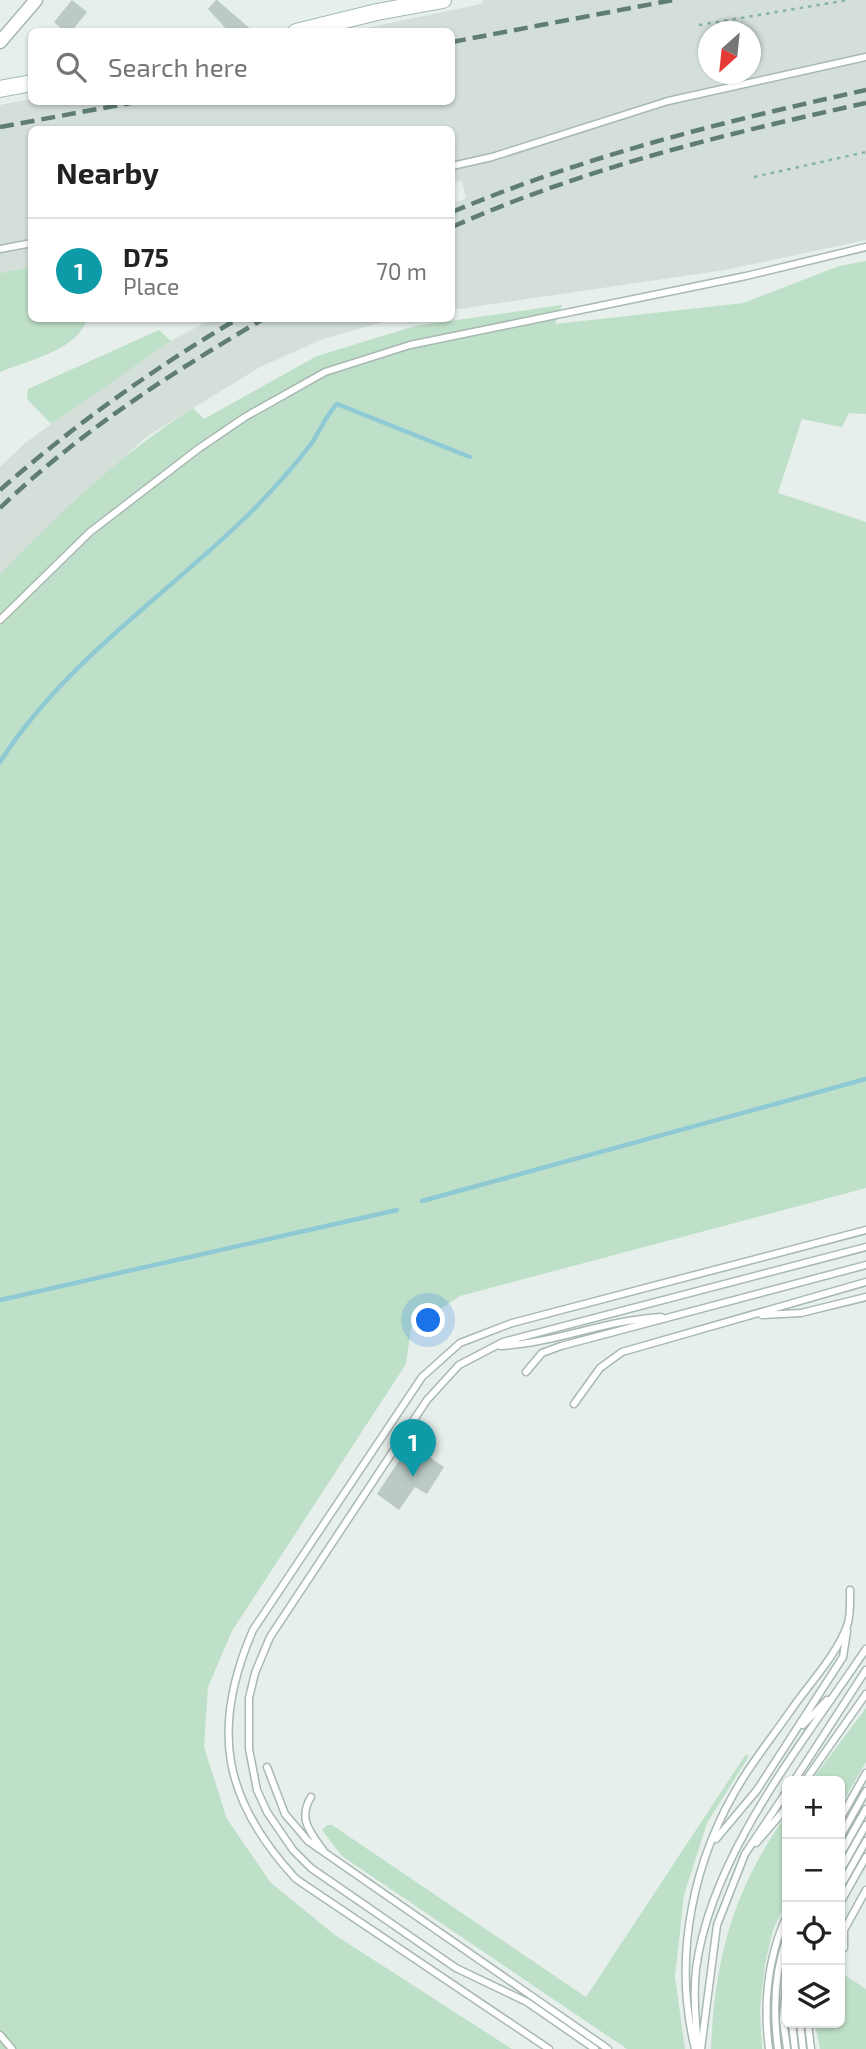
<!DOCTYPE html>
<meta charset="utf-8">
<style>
:root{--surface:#fff;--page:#f2f2f2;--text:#222;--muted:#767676;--line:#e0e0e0;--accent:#d93025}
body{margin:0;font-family:"Exo 2",sans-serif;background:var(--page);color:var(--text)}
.controls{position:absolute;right:21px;bottom:21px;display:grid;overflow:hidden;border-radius:10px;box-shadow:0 2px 5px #0004}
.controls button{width:63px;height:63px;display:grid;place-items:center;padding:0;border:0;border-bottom:2px solid var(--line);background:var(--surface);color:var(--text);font:35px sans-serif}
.compass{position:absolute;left:698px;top:21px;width:63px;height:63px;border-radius:50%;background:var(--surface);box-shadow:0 2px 5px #0004;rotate:207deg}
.you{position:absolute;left:429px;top:1321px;width:24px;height:24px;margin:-18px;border:5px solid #fff;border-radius:50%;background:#1a73e8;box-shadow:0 0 0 10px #1a73e833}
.badge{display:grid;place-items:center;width:46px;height:46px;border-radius:50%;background:var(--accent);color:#fff;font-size:23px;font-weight:700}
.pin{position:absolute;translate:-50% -58px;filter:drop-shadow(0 2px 4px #0008)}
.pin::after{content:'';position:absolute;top:37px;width:24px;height:21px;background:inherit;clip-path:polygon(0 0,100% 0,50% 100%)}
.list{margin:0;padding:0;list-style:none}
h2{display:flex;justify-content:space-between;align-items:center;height:91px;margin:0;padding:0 28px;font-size:30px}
h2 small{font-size:23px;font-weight:400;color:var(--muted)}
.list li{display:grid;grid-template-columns:46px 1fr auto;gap:21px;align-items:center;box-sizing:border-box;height:105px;padding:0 28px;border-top:2px solid var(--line)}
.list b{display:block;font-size:26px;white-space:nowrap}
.list p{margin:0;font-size:23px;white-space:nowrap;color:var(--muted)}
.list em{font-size:23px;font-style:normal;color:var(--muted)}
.icon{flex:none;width:38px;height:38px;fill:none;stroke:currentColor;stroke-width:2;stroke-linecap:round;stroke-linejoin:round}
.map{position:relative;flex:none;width:866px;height:2049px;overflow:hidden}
.search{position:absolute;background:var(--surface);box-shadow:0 2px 5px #0004;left:28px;top:28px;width:427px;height:77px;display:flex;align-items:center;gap:18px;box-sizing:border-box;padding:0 24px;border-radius:10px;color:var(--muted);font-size:26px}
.panel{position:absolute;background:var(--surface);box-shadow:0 2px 5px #0004;left:28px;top:126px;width:427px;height:196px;border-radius:10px}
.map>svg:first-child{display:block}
</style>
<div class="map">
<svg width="866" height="2049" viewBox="0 0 866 2049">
<rect width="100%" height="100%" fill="#e6efeb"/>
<path fill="#d4dfda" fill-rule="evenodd" d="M484,0H866V240L725,270L452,310V204L466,198L462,181L452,182V130H32L31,267L0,273V105L31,99L32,102H452V32L352,31L481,4ZM708,32H750V74H708Z
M212,319H394L323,339L260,367L146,437L0,574V467L24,444L153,350Z"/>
<path fill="#bfe0c8" d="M866,261V414L849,413L842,427L802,419L778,493L866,522V1188L460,1296L411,1328L406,1364L232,1631L208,1687L204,1747L227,1819L271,1883L335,1935L512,2049H0V574C60,513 120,454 193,408L204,419L317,356L415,326L562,305L555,324L743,303L839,266Z
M31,267L32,318L87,319C77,351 28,360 0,372V273Z
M159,330L171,341L51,424L27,399L28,389Z
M866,1708V1762L840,1807V1781H811Z
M746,1754L749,1756L707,1823L684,1895L675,1977L685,2049H627L342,1856L322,1830L327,1825H332L586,1997Z
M787,1814V1900L773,1930L765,1964L760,2009L762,2049H711C715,1957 733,1890 787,1814Z
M840,1972L866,1989V2049H820L815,2023H840Z"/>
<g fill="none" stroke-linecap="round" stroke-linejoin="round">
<path stroke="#8ec9d4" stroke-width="4.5" d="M0,762C64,662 164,597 248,515C270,493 292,469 311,444C320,431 326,415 337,404L470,457
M422,1201L866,1079
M0,1300L397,1210"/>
</g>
<path fill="#bbcac4" d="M72,0L87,12L71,32H65L54,22Z
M216,0H217L254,32H229L208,9Z
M410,1444L444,1467L427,1494L415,1487L399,1510L377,1494Z"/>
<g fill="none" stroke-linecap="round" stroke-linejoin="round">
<defs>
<path id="lane" d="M452,166L492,157L668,101L866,57
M0,249L32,243
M0,620L90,532L198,449L245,417L325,372L410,345L746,276L866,247
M762,1315L801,1313L866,1297
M501,1346C555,1343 606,1320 661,1317
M526,1372L542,1353L561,1346L866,1265
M574,1404L600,1368L622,1352L866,1282
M803,1725L827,1700
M267,1767L285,1814L308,1841L608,2049
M794,1781L866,1670
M805,1781L866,1694
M311,1797C298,1818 309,1831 323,1850
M840,1819L866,1773
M840,1837L866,1791
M716,1839L757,1790L843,1657L847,1631
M756,1843L787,1807
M840,1855L866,1809
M840,1871L866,1825
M840,1887L866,1841
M840,1903L866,1857
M844,1948V1930L866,1890
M787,1976L783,2019L787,2049
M792,2023L795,2049
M800,2023L803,2049
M808,2023L811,2049
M0,2035L12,2049
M549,2049L296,1879C223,1800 210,1729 253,1630L422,1377L460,1343L512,1323L866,1230
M595,2049L527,2002L456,1968L311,1868L293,1850L267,1812L257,1790L249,1749V1698L255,1673L270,1637L427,1400L459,1365L503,1342L866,1247
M695,2049C672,1956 693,1856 745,1775C759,1753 776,1732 791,1710C809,1684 836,1656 847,1626C851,1616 850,1601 850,1590
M698,2049C696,2022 693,1995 696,1969C711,1854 803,1743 866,1649
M701,2049L717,1925L745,1854L787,1791
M769,2049C763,2003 768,1957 787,1915
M778,2049C773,2012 774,1973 787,1937"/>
<path id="street" d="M0,42L36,0"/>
<path id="secondary" d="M296,32L377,12L443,0
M0,89L32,83"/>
</defs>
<use href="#lane" stroke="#a8b8b2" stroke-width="9"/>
<use href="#street" stroke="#a8b8b2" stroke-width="15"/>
<use href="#secondary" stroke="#a4bbb3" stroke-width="18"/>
<path stroke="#86b3a5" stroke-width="2.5" stroke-dasharray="3.5 5" stroke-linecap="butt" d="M699,25L848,0
M754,177L866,152"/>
<use href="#lane" stroke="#fff" stroke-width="6"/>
<use href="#street" stroke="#fff" stroke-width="12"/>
<use href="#secondary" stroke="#fff" stroke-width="16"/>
<path stroke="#5f7d75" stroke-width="4.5" stroke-dasharray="14 7" stroke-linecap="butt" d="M452,42L673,0
M0,127L136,102
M452,212C585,156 725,121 866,90
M452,227C584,168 725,134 866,103
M0,490C74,425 154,368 239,318
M0,508C79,432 171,373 265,318"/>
</g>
</svg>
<div class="controls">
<button>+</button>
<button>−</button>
<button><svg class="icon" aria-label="locate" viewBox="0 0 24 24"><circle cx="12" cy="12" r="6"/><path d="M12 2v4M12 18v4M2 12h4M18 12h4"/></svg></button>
<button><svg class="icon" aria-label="layers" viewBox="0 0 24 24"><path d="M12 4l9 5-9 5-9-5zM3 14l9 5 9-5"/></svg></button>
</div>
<svg class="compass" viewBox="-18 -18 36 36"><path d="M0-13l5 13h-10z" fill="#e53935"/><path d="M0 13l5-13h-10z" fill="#767676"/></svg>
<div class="you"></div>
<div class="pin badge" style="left:413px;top:1477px;background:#0f9aa8">1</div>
<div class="search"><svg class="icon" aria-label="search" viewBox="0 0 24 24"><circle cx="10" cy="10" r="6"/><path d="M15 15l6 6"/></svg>Search here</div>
<section class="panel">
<h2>Nearby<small></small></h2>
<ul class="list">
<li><span class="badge" style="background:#0f9aa8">1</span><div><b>D75</b><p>Place</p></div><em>70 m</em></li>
</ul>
</section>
</div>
